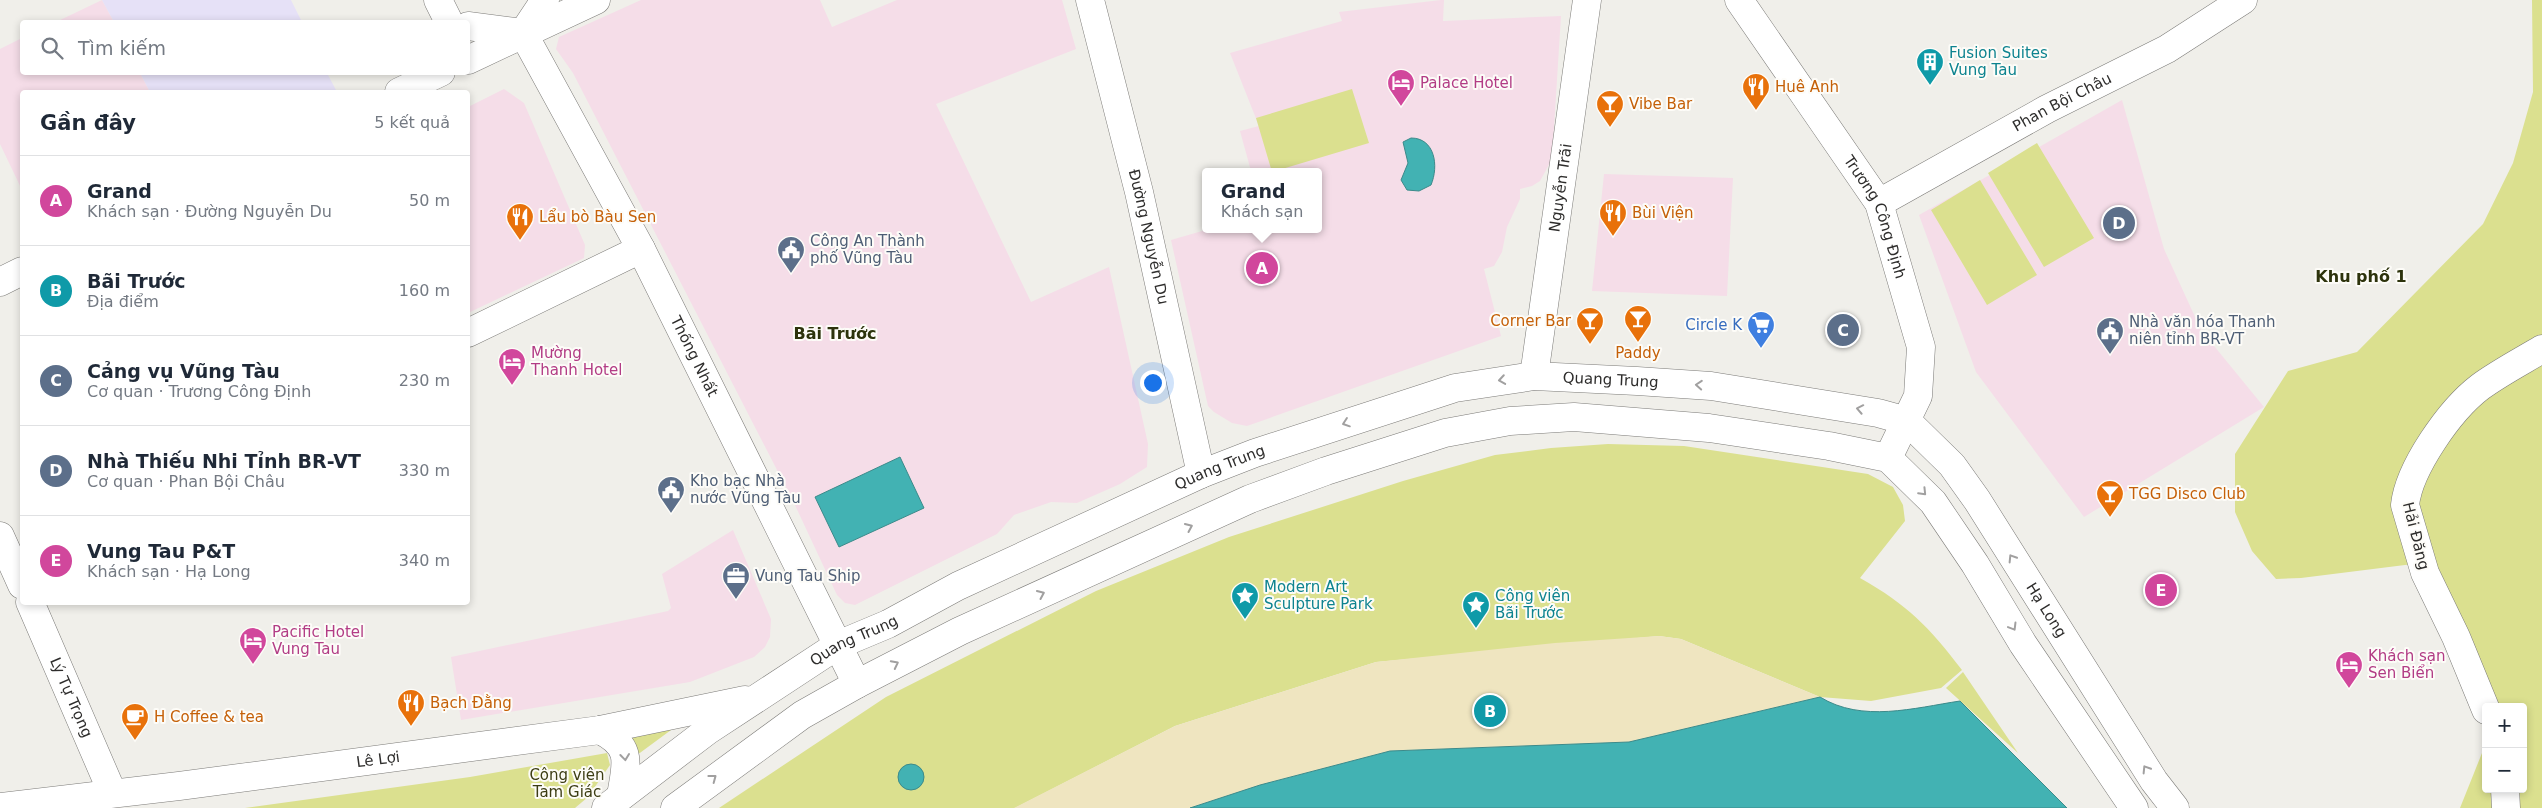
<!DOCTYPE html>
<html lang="vi">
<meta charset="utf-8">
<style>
:root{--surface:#fff;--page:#f2f2f3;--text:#1f2937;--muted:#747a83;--line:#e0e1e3;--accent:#ea580c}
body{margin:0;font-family:"DejaVu Sans",sans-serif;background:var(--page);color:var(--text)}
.controls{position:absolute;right:15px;bottom:15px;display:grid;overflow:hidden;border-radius:5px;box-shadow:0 2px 8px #0003}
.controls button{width:45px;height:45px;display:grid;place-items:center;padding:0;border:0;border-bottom:1px solid var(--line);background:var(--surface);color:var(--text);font:25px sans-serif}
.you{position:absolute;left:1152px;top:382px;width:18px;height:18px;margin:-12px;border:4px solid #fff;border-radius:50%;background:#1a73e8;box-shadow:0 0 0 8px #1a73e833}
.badge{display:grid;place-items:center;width:32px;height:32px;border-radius:50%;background:var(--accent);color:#fff;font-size:16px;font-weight:700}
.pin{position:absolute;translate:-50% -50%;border:2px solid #fff;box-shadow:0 1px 5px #0006}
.popup{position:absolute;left:1202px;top:168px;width:120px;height:65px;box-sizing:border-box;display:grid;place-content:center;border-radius:5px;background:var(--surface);filter:drop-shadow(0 1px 4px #0005);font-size:16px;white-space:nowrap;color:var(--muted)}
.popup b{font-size:19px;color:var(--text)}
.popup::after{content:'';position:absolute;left:50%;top:100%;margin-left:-10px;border:10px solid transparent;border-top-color:var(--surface)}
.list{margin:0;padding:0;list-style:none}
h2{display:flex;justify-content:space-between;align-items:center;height:65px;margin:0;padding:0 20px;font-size:21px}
h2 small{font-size:16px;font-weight:400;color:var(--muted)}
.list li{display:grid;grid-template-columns:32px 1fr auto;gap:15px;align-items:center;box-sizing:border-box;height:90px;padding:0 20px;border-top:1px solid var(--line)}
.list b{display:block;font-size:19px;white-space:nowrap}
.list p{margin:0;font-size:16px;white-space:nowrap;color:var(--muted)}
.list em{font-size:16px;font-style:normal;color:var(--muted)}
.icon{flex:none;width:28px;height:28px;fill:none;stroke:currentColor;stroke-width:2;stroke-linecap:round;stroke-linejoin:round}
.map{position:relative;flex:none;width:2542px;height:808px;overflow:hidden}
.search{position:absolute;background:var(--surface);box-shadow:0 2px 8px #0003;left:20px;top:20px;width:450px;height:55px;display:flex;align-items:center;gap:12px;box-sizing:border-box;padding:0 18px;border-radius:5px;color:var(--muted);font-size:19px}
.panel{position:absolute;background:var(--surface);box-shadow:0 2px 8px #0003;left:20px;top:90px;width:450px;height:515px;border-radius:5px}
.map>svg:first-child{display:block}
</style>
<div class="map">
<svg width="2542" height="808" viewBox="0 0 2542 808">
<rect width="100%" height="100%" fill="#f0efea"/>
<path fill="#f5dde8" d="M102,0L114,22H56Z
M641,0H820L832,27L897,0H1062L1076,49L936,104L1031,302L1109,267L1148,444L1147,467L1120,484L1077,503L1051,502L1014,515L997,534L855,605L845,603L837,595L794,503L573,73L556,49L559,37Z
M1441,0H1444L1443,21L1561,16L1552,159L1540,181L1532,186L1520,189V199L1507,227L1502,252L1494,266L1484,269L1501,336L1247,426L1232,423L1214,412L1208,406L1171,240L1209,229H1318V172H1248L1251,171L1240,131L1259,126L1230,53L1342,21L1339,12Z
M22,38V72L140,73L150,92H22V190L0,144V49Z
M504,89L524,103L585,245L584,258L468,313V107Z
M2122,100L2164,249L2201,330L2264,407L2084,517L1976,372L1919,215Z
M1604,174L1733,178L1727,296L1592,291Z
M733,530L771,619L770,637L765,647L754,657L690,682L461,720L451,657L668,611L671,608L662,574Z"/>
<path fill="#e6e1f7" d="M102,0H291L302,22H114Z
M140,73H327L337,92H150Z"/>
<path fill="#dbe08f" d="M2532,0H2542V808H2460L2486,743V789H2523V707H2495L2429,562L2301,578L2276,579L2252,551L2235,512V454L2288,371L2357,352L2483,224L2513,163L2533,92Z
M1352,89L1369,143L1272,172L1256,118Z
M2037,143L2094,238L2044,267L1988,173Z
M1980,180L2037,275L1987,305L1931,210Z
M1608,444L1684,446L1868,474L1893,487L1903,505L1905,521L1860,578C1908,605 1929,627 1962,670L1941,688L1871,701L1820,697L1681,639L1659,636L1376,662L1175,726L1015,808H719L886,697L1096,591L1229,537L1403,481L1495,455L1551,448Z
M1963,672L2018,753L1946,688Z
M686,719L633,758L631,737Z
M607,753L610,765L588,797L575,808H245L470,777Z"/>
<path fill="#efe5c0" d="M1659,636L1681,639L1820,697L1629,742L1390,751L1260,785L1190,808H1014L1175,726L1376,662L1555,643Z"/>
<path fill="#42b2b3" stroke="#3c8a8a" d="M1411,138C1435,138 1439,166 1431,185L1419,191L1407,190L1401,180L1408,163L1403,142Z
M900,457L924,508L839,547L815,497Z
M1820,697C1862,723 1914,708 1960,701L2067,808H1190L1260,785L1390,751L1629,742Z
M898 777a13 13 0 1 1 26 0a13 13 0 1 1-26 0Z"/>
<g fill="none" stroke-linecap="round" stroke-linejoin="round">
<defs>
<g id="minor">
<path d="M438,0L449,22"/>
<path id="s1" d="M1090,0L1139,192L1201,474"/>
<path d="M468,26L523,33"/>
<path id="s2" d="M523,33L641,249L857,684"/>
<path d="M523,33L545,0"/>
<path d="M468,333L641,249"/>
<path d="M0,536L22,585"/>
<path id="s3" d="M30,602L112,792"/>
<path d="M2486,710L2456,637L2425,573L2405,505C2409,468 2450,410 2480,387C2499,373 2522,361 2542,349"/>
<path d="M2505,789L2506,808"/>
</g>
<g id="major">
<path id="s4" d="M1739,0L1879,203L1921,347L1918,396L1888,458"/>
<path d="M468,60L596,0"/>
<path d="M399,92L441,72"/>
<path id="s5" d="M1879,203L2047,109L2167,49L2243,0"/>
<path d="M0,282L22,271"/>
<path id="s6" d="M1534,376L1587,0"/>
<path d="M600,730C634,747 626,764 621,796"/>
<path id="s7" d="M0,807L179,786L600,730L745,700"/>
<path id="s8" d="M606,808L707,731L838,645L888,624L958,586L1201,474L1255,453L1455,388L1534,376L1637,381L1711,386L1878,413L1907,421L1952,465L1977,500L2154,781L2175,808"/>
<path d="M675,808L802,715L857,684L960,631L1250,499L1326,471L1445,433L1510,421L1574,417L1709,428L1829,446L1888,458L1933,502L1975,564L2023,644L2134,808"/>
</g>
</defs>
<use href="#minor" stroke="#7c7b78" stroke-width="29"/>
<use href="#major" stroke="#7c7b78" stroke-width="29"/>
<use href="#minor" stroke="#fff" stroke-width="28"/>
<use href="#major" stroke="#fff" stroke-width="28"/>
</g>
<defs><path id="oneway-chevron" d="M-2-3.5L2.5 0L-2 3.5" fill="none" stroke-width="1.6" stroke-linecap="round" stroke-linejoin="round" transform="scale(1.25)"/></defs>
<g stroke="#a1a0a0">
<use href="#oneway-chevron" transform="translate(1502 380) rotate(171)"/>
<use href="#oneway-chevron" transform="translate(1699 385) rotate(-176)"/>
<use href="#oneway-chevron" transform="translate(1860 409) rotate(-169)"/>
<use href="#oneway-chevron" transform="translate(1346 423) rotate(161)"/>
<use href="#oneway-chevron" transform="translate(1923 492) rotate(46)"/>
<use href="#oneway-chevron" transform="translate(1189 527) rotate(-24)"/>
<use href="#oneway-chevron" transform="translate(2012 558) rotate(-122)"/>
<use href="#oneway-chevron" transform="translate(1041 594) rotate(-24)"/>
<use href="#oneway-chevron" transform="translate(2013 627) rotate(59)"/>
<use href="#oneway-chevron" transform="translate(895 664) rotate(-27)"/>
<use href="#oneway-chevron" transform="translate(625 757) rotate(83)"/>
<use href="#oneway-chevron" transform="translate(2146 769) rotate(-122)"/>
<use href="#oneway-chevron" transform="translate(713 778) rotate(-37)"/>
</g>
<defs>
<symbol id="building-pin" viewBox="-11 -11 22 30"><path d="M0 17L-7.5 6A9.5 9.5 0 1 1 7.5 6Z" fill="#0f9aa8" stroke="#fdfcf8"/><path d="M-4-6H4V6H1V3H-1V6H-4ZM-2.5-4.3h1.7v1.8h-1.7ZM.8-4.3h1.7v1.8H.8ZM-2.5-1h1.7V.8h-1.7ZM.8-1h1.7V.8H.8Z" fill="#fff"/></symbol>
<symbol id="hotel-pin" viewBox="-11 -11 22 30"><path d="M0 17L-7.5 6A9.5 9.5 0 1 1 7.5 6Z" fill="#d1479c" stroke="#fdfcf8"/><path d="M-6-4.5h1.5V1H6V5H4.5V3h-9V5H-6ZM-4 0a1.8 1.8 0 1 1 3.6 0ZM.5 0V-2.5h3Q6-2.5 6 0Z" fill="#fff"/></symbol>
<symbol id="restaurant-pin" viewBox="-11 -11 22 30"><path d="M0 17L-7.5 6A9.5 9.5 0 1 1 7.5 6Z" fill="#e8710a" stroke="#fdfcf8"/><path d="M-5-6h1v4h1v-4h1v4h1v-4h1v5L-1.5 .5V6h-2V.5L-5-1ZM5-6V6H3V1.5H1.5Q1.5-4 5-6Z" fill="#fff"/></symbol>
<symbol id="bar-pin" viewBox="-11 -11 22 30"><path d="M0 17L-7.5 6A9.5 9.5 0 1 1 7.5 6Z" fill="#e8710a" stroke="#fdfcf8"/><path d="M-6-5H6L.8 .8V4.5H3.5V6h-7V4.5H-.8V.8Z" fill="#fff"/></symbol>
<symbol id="civic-pin" viewBox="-11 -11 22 30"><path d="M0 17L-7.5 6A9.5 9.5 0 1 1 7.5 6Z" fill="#5c6f8a" stroke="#fdfcf8"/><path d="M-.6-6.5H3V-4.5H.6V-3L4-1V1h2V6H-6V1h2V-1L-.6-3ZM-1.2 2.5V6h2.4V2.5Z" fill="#fff"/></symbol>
<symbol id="supermarket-pin" viewBox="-11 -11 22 30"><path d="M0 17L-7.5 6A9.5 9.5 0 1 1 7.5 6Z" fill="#3f7fe0" stroke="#fdfcf8"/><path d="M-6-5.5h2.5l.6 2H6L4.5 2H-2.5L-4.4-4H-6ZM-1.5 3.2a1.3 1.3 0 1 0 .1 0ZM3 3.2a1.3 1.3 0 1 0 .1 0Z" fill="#fff"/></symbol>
<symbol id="office-pin" viewBox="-11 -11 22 30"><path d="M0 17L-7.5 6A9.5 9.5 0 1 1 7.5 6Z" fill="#5c6f8a" stroke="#fdfcf8"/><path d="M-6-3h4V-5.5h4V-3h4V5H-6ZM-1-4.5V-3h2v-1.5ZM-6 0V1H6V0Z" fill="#fff"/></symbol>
<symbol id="sight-pin" viewBox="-11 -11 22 30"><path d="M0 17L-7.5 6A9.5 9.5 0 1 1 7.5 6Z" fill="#0f9aa8" stroke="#fdfcf8"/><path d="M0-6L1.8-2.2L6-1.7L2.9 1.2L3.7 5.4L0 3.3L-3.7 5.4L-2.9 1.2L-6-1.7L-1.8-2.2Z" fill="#fff"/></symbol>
<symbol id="cafe-pin" viewBox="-11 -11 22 30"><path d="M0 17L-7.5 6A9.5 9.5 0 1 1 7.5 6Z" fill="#e8710a" stroke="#fdfcf8"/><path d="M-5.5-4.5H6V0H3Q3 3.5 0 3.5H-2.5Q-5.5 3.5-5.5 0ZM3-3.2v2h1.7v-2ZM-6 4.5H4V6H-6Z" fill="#fff"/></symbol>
</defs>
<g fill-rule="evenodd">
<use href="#building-pin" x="1914" y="46" width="32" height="43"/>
<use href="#hotel-pin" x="1385" y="67" width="32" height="43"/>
<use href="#restaurant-pin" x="1740" y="71" width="32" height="43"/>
<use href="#bar-pin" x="1594" y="88" width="32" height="43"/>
<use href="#restaurant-pin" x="1597" y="197" width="32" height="43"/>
<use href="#restaurant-pin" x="504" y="201" width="32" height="43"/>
<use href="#civic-pin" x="775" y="234" width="32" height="43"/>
<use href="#bar-pin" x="1622" y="303" width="32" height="43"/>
<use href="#bar-pin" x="1574" y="305" width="32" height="43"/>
<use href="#supermarket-pin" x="1745" y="309" width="32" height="43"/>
<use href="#civic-pin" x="2094" y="315" width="32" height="43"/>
<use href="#hotel-pin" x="496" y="346" width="32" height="43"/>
<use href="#civic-pin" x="655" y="474" width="32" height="43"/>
<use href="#bar-pin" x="2094" y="478" width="32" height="43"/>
<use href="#office-pin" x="720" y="560" width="32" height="43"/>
<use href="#sight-pin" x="1229" y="580" width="32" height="43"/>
<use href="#sight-pin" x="1460" y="589" width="32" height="43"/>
<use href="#hotel-pin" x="237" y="625" width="32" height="43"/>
<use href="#hotel-pin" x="2333" y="649" width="32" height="43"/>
<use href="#restaurant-pin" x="395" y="687" width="32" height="43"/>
<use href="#cafe-pin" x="119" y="701" width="32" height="43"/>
</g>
<g text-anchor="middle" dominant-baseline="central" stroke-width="4" stroke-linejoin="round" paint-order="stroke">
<g font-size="15" fill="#0d838f" stroke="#fdfcf8" text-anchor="start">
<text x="1949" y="53">Fusion Suites<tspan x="1949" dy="17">Vung Tau</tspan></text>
<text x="1264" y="587">Modern Art<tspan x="1264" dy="17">Sculpture Park</tspan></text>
<text x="1495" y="596">Công viên<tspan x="1495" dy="17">Bãi Trước</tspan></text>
</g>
<g font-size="15" fill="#b23c85" stroke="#fdfcf8" text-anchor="start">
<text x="1420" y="83">Palace Hotel</text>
<text x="531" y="353">Mường<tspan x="531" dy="17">Thanh Hotel</tspan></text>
<text x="272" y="632">Pacific Hotel<tspan x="272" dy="17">Vung Tau</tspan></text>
<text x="2368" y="656">Khách sạn<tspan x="2368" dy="17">Sen Biển</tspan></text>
</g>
<g font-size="15" fill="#c56008" stroke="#fdfcf8" text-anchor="start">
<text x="1775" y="87">Huê Anh</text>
<text x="1629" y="104">Vibe Bar</text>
<text x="1632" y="213">Bùi Viện</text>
<text x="539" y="217">Lẩu bò Bàu Sen</text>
<text x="1571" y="321" text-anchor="end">Corner Bar</text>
<text x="1638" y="353" text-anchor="middle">Paddy</text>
<text x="2129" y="494">TGG Disco Club</text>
<text x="430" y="703">Bạch Đằng</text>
<text x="154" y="717">H Coffee &amp; tea</text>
</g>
<g font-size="15" fill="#2e2d2c" stroke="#fdfcf8">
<text stroke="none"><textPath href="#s5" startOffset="209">Phan Bội Châu</textPath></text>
<text stroke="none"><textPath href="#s6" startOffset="190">Nguyễn Trãi</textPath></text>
<text stroke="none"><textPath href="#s4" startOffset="258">Trương Công Định</textPath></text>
<text stroke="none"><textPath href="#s1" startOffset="244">Đường Nguyễn Du</textPath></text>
<text stroke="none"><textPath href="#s2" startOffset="366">Thống Nhất</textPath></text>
<text stroke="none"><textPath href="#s8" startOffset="1110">Quang Trung</textPath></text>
<text stroke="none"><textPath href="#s8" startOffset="705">Quang Trung</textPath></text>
<text transform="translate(2416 536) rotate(76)">Hải Đăng</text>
<text stroke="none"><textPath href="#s8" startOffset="1646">Hạ Long</textPath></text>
<text stroke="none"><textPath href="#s8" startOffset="300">Quang Trung</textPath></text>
<text stroke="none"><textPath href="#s3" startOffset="104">Lý Tự Trọng</textPath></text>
<text stroke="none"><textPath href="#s7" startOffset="381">Lê Lợi</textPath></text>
</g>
<g font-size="15" fill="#4e5e75" stroke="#fdfcf8" text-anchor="start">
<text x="810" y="241">Công An Thành<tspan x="810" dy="17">phố Vũng Tàu</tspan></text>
<text x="2129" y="322">Nhà văn hóa Thanh<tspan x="2129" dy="17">niên tỉnh BR-VT</tspan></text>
<text x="690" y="481">Kho bạc Nhà<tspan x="690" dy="17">nước Vũng Tàu</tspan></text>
<text x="755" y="576">Vung Tau Ship</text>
</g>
<g font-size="15" fill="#366cbe" stroke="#fdfcf8" text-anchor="end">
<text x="1742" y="325">Circle K</text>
</g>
<g font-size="15" fill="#3c3d13" stroke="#fdfcf8">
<text x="567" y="775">Công viên<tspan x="567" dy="17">Tam Giác</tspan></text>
</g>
<g font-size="16" font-weight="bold" fill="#2d330c" stroke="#fdfcf8">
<text x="2361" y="276">Khu phố 1</text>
<text x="835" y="333">Bãi Trước</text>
</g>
</g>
</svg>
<div class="controls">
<button>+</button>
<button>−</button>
</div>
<div class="you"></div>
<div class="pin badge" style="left:1262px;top:268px;background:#d1479c">A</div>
<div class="popup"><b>Grand</b>Khách sạn</div>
<div class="pin badge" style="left:1490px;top:711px;background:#0f9aa8">B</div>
<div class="pin badge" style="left:1843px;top:330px;background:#5c6f8a">C</div>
<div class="pin badge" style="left:2119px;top:223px;background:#5c6f8a">D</div>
<div class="pin badge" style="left:2161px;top:590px;background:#d1479c">E</div>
<div class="search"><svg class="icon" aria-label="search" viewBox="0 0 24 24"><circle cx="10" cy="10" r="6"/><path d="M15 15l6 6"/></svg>Tìm kiếm</div>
<section class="panel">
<h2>Gần đây<small>5 kết quả</small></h2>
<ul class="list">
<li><span class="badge" style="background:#d1479c">A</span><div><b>Grand</b><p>Khách sạn · Đường Nguyễn Du</p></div><em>50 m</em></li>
<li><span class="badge" style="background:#0f9aa8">B</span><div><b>Bãi Trước</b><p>Địa điểm</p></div><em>160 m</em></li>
<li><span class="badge" style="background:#5c6f8a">C</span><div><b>Cảng vụ Vũng Tàu</b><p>Cơ quan · Trương Công Định</p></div><em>230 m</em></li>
<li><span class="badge" style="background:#5c6f8a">D</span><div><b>Nhà Thiếu Nhi Tỉnh BR-VT</b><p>Cơ quan · Phan Bội Châu</p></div><em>330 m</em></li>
<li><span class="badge" style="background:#d1479c">E</span><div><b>Vung Tau P&amp;T</b><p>Khách sạn · Hạ Long</p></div><em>340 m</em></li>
</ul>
</section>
</div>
